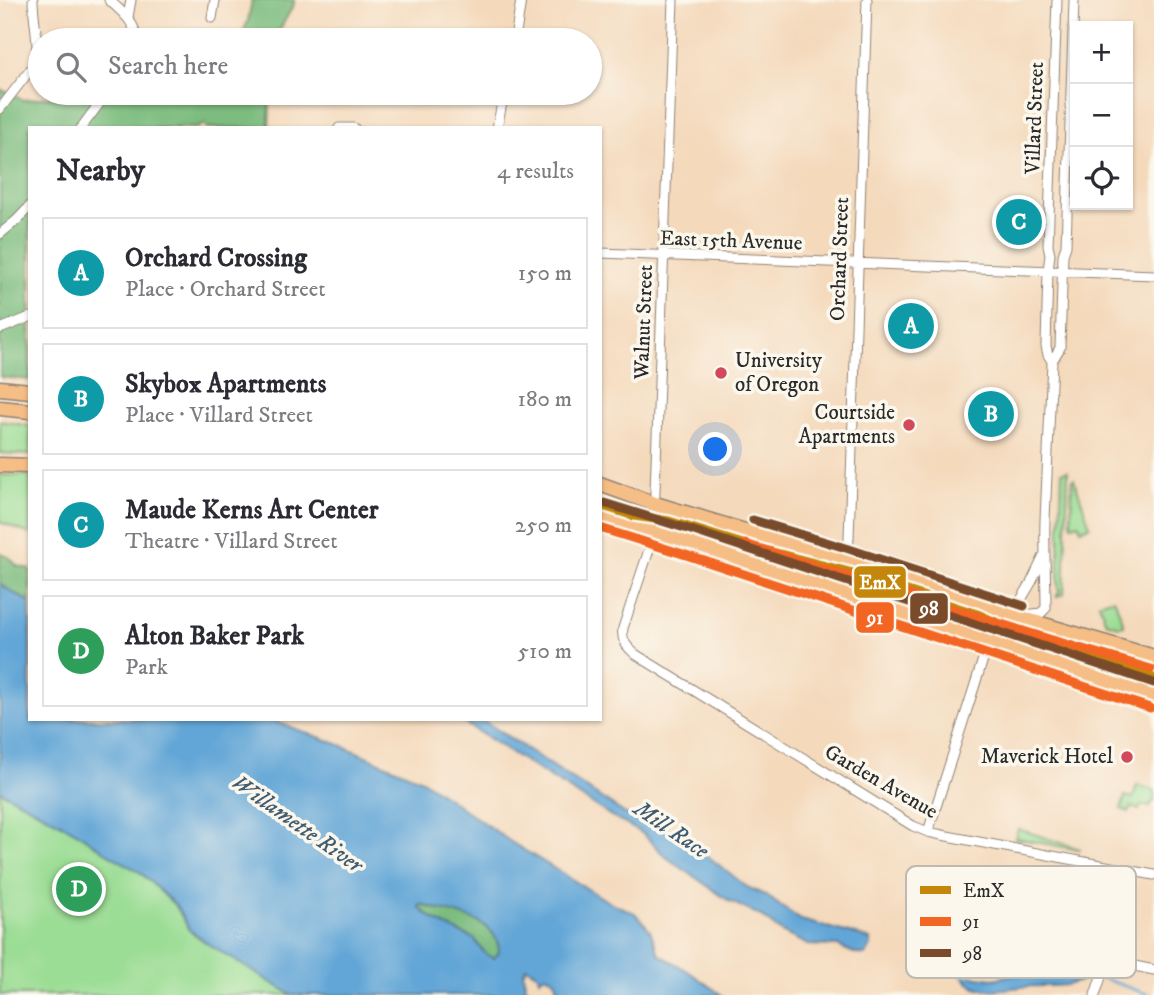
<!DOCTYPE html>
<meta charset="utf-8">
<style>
:root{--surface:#fff;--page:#f7f7f7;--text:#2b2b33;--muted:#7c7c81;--line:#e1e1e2;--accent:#d1495b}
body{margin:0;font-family:"IM FELL DW Pica",serif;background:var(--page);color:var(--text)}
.controls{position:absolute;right:21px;top:21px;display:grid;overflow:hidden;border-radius:0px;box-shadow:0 2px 5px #0004}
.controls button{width:63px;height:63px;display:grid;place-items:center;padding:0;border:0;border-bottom:2px solid var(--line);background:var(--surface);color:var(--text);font:35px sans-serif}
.you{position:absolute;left:716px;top:450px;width:24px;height:24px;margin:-18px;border:5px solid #fff;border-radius:50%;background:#1a73e8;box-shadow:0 0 0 10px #1a73e833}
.badge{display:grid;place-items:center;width:46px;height:46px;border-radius:50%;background:var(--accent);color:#fff;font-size:23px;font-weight:700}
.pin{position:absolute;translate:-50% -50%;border:4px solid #fff;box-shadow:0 2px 7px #0006}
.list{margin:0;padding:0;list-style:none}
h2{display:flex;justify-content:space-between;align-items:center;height:91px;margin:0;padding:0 28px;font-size:30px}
h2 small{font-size:23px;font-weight:400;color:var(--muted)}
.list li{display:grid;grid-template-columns:46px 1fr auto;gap:21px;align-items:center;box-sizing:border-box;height:112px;margin:0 14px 14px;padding:0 14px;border:2px solid var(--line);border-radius:0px}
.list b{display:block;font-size:26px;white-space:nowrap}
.list p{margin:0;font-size:23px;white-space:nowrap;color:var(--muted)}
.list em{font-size:23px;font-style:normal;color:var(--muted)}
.icon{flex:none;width:38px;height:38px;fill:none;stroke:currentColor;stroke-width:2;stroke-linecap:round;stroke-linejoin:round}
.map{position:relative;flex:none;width:1154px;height:995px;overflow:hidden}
.search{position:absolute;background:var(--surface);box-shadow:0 2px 5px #0004;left:28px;top:28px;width:574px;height:77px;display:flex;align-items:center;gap:18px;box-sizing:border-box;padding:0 24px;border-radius:38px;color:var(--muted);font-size:26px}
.panel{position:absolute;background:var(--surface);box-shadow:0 2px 5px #0004;left:28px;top:126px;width:574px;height:595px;border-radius:0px}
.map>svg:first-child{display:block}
</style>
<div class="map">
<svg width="1154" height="995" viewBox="0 0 1154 995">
<rect width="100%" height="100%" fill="#fbf7ec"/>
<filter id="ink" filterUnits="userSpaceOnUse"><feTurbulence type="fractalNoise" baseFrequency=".0143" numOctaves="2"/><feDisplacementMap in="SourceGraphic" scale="14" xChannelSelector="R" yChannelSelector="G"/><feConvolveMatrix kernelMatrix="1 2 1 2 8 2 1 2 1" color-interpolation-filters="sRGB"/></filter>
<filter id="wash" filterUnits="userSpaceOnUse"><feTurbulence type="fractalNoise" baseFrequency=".00686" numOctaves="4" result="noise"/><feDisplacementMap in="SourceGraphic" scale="28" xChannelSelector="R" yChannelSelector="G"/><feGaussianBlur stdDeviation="1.57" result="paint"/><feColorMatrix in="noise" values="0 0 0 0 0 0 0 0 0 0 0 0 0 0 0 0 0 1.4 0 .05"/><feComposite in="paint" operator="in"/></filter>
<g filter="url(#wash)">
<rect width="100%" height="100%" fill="#f4d9bb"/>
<path fill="#9bdd94" stroke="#638460" stroke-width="2" d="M0,421L30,426V455L0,453Z
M1068,471L1064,594L1057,596L1060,589H1058L1062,472Z
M0,475H30V534L0,522Z
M1074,479L1090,526L1081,529L1078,523L1072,525L1071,522L1072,480Z
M1114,598L1124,625L1119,626L1106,622L1099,603Z
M1137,785L1154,790V802H1152L1150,807L1141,805L1139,810L1131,807L1129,812L1121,809L1125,796L1133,798Z
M0,791L75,831L105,852L141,873L176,906L190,931L208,944L292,995H0Z
M1018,829L1080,849L1079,850L1015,838Z"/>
<path fill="#7cbc7e" stroke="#547454" stroke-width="2" d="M252,0H294V4L274,40H240L248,21Z
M0,89L23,100L58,96L62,93H270L269,128H207L204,124L197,128H30V380L0,377Z
M0,553L10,558L17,566L30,569V602L15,594L0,584Z
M420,904C446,914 499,915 499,952L494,958C484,955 479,947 475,939C456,931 433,922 419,907Z"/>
<path fill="#62a6d7" stroke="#466881" stroke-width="2" fill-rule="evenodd" d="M0,584L15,594L30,602V719H268L338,744L422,780L511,842L609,902L635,913L650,930L659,954L688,971L722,995H557L555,989L558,986L554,979L545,975L539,979L538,974L526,967L523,973L526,988L543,995H292L208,944L190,930L176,906L141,873L105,852L75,831L0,791ZM420,904C446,913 499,916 499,952L494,958C484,955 479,947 475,939C456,931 433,922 419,907Z
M458,719H481L627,815L662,827L691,843L747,887L765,895L801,920L860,936L870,940L871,945L866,955L856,954L838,946L808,945L781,932L761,916L729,901L666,857L642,833L614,818Z
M1076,969H1089L1095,971L1092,979C1080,980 1076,983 1065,985C1051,987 1036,985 1021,987C1002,989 978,995 965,979L971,976L993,979L1012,975L1064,972Z"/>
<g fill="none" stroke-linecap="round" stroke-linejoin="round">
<path stroke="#62a6d7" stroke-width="2.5" d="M1093,975L1150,995
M961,976L972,978"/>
</g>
</g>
<g filter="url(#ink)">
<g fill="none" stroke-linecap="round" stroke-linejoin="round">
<defs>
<path id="street" d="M109,0C122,12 136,22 136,40
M673,0L654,519L651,544L623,628C621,640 626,646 635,654L913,826L928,832L947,836L1154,875
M128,17L131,0
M212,18L215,0
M515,40L521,0
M0,109L34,65C41,47 33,20 33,0
M81,128L107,93
M339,128H354
M497,128L504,93
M0,234L17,220L30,206
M600,253L1154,275
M0,329L30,317
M1052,361L1048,355L1046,346L1048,271L1050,254L1048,245L1057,0
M842,560L848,550L849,538L867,0
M1025,615L1019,603L1031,583L1044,556
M928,832L985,653L991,641L1025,615L1041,613L1046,608C1046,578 1044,549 1045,520C1047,467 1050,414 1052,361L1060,348L1063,255L1066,246L1074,0
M1095,995L1105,965L1111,961L1154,970"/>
<path id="primary" d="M0,388L30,391
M0,408L30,411
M0,465L30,466
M600,484L655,504L842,560L1020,618L1154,657
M600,515L687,542L1154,696
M800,571C819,576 829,575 842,560"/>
</defs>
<use href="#street" stroke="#908273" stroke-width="11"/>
<use href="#primary" stroke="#908273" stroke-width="17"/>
<use href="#street" stroke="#fff" stroke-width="9"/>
<use href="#primary" stroke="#f6be87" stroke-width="14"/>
<defs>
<path id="bus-1" d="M600,505L634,516L669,521L749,546L853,573L977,614L1039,641L1154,678"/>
<path id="bus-2" d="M600,528L683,554L1150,708
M745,544L1049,639L1151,669"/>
<path id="bus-3" d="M604,503L691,530L1154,683
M753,520L846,548L1024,606"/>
</defs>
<use href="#bus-1" stroke="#fbf7ec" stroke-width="14"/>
<use href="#bus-2" stroke="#fbf7ec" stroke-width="14"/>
<use href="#bus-3" stroke="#fbf7ec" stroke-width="14"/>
<use href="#bus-1" stroke="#c4870b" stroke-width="9"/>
<use href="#bus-2" stroke="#f26522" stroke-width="9"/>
<use href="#bus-3" stroke="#7a4b2a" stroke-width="9"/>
</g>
</g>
<g fill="#d1495b" stroke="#fbf7ec" stroke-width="2.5">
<circle cx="721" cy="373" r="7"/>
<circle cx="909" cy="425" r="7"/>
<circle cx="1127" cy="757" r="7"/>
</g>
<g text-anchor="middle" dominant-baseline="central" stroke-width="7" stroke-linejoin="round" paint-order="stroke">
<g font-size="21" fill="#2b2b2b" stroke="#fbf7ec">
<text transform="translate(1035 118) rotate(-88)">Villard Street</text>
<text transform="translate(731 241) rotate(2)">East 15th Avenue</text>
<text transform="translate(840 259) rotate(-88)">Orchard Street</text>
<text transform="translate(644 322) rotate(-88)">Walnut Street</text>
<text transform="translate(881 782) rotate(30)">Garden Avenue</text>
</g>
<g font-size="21" fill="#2b2b2b" stroke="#fbf7ec" text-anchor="end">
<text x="735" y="361" text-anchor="start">University<tspan x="735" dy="24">of Oregon</tspan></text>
<text x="895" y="413">Courtside<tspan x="895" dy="24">Apartments</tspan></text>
<text x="1113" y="757">Maverick Hotel</text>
</g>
<g font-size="23" font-style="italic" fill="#415c70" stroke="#fbf7ec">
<text transform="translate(297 824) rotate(35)">Willamette River</text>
<text transform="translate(671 830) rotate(34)">Mill Race</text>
</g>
</g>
<rect x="906" y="866" width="230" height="112" rx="10" fill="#fbf7ec" stroke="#bdbab2" stroke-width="2"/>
<rect x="920" y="886" width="31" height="8" fill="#c4870b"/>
<rect x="920" y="917" width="31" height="9" fill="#f26522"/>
<rect x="920" y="949" width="31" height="8" fill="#7a4b2a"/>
<g font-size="19" fill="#2b2b2b">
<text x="963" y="897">EmX</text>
<text x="963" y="928">91</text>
<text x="963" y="960">98</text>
</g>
<g stroke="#fbf7ec" stroke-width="2.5">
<rect x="853" y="565" width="54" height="34" rx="7" fill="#c4870b"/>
<rect x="909" y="592" width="40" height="33" rx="7" fill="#7a4b2a"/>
<rect x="855" y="601" width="40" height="33" rx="7" fill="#f26522"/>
</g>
<g font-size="19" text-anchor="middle" font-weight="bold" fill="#fff">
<text x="880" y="589">EmX</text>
<text x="929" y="615">98</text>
<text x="875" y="624">91</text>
</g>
</svg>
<div class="controls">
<button>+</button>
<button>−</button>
<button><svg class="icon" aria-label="locate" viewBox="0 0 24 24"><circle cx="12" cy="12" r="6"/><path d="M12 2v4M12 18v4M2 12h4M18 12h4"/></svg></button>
</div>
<div class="you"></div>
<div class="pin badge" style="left:911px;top:326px;background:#0f9aa8">A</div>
<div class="pin badge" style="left:991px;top:414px;background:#0f9aa8">B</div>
<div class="pin badge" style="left:1019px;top:222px;background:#0f9aa8">C</div>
<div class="pin badge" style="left:79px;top:889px;background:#2e9e5b">D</div>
<div class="search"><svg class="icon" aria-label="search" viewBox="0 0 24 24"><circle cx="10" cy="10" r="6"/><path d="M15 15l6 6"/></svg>Search here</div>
<section class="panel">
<h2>Nearby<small>4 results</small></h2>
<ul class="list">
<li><span class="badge" style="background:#0f9aa8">A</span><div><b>Orchard Crossing</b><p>Place · Orchard Street</p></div><em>150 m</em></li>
<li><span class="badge" style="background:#0f9aa8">B</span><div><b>Skybox Apartments</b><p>Place · Villard Street</p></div><em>180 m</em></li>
<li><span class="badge" style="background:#0f9aa8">C</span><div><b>Maude Kerns Art Center</b><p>Theatre · Villard Street</p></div><em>250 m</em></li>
<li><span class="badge" style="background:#2e9e5b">D</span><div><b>Alton Baker Park</b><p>Park</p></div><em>510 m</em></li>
</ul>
</section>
</div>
